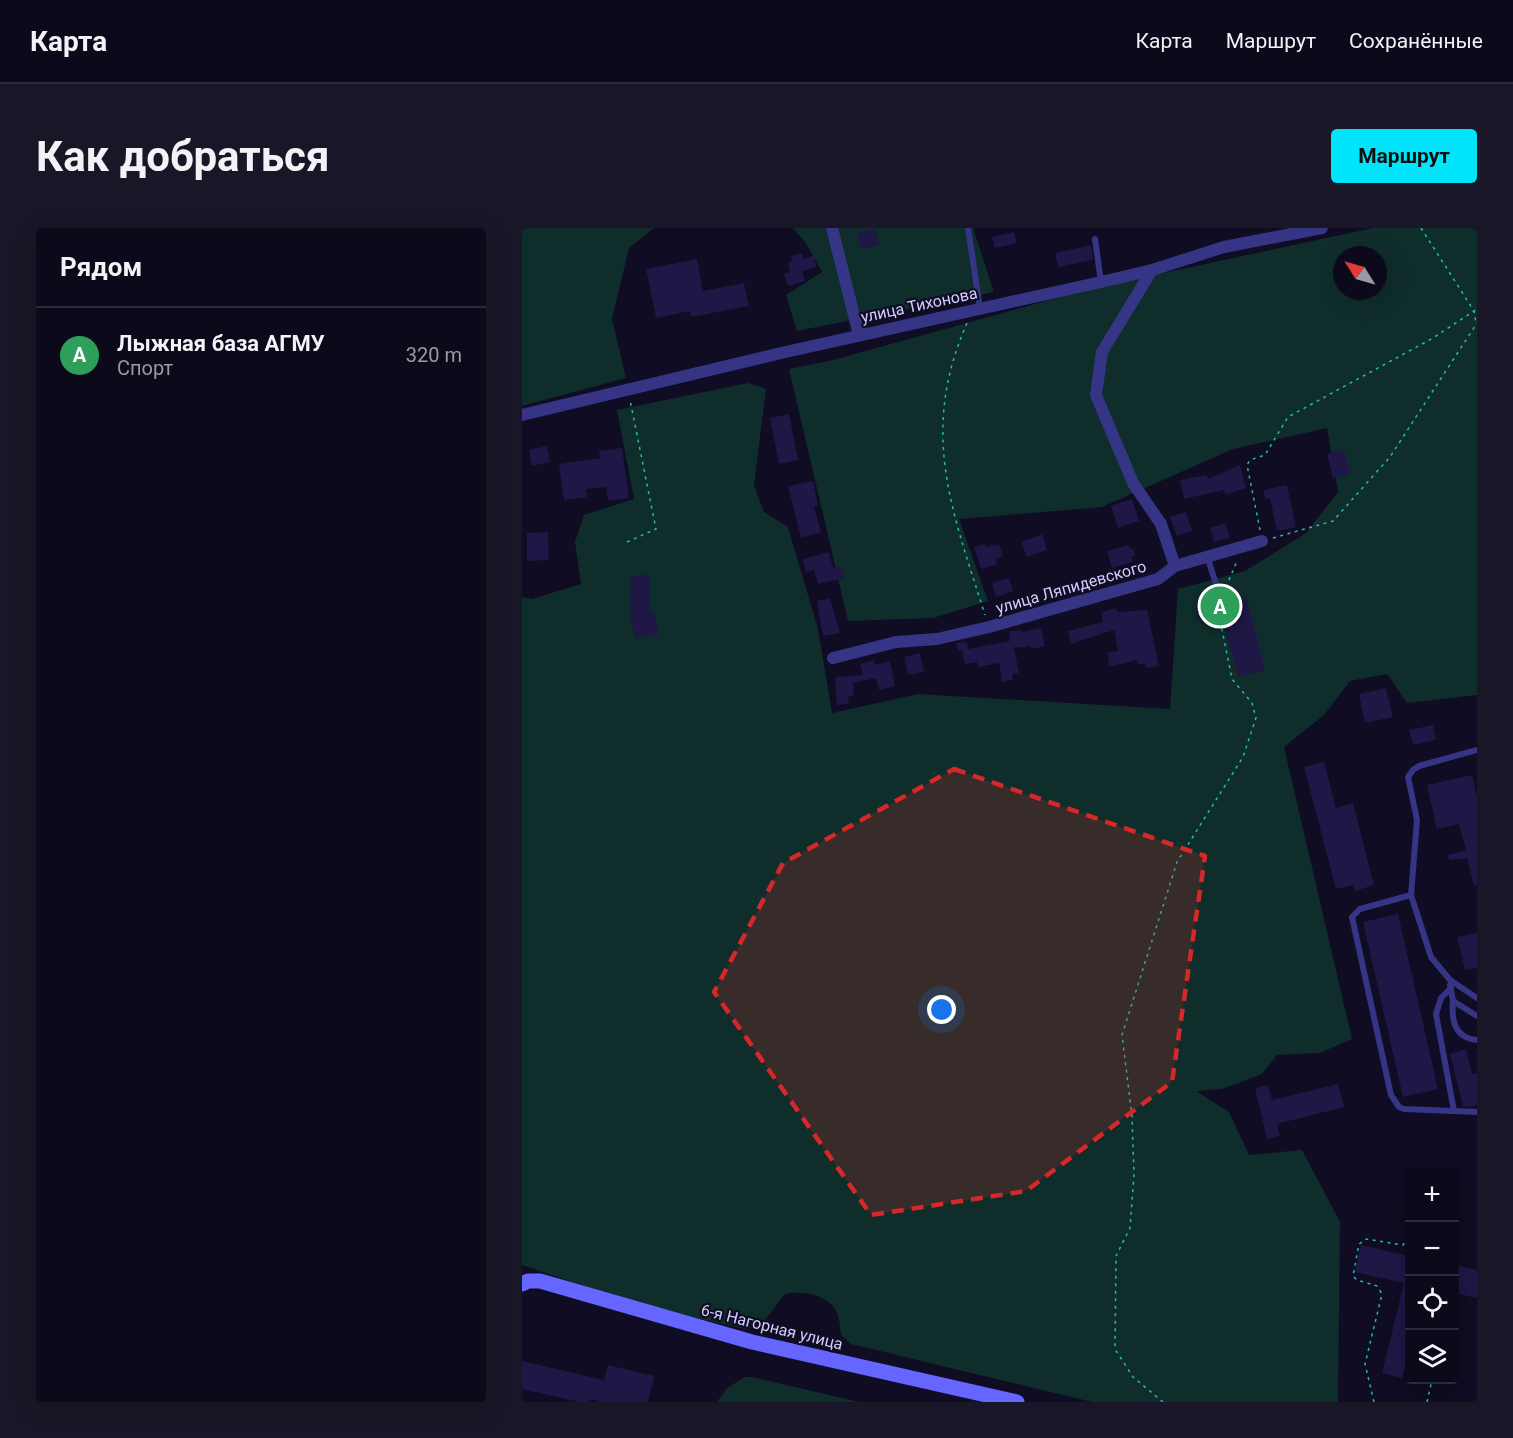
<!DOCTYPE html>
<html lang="ru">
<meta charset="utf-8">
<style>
:root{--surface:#0b091a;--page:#191727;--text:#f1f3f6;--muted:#9a9aa2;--line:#2b2a39;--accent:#00e5f9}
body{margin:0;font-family:Roboto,sans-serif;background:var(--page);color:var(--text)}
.controls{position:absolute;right:18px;bottom:18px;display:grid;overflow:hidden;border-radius:6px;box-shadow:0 6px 24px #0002}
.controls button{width:54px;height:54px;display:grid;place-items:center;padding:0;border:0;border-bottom:2px solid var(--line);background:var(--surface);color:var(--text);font:30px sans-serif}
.compass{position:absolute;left:811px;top:18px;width:54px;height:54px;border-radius:50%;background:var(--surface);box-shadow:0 6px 24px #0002;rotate:307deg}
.you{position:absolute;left:420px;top:782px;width:21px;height:21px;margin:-15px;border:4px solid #fff;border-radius:50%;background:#1a73e8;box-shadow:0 0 0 9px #1a73e833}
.badge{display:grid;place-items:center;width:39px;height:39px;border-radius:50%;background:var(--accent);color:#fff;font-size:20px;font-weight:700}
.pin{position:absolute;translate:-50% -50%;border:3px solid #fff;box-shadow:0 2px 6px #0006}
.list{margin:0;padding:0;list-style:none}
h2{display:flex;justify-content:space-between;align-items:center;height:78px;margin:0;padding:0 24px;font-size:26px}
h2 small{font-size:20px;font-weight:400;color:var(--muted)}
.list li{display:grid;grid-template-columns:39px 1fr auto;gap:18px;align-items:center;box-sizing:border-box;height:96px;padding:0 24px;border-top:2px solid var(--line)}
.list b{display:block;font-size:22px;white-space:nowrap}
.list p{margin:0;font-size:20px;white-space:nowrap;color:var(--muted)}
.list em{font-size:20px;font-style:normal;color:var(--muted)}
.icon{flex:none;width:33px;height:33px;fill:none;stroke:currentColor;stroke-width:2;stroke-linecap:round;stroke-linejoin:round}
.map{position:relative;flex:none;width:955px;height:1174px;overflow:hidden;border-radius:6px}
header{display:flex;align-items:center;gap:36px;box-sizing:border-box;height:84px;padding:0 30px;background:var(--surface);border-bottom:2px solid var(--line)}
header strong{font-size:28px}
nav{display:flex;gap:33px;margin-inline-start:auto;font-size:21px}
.intro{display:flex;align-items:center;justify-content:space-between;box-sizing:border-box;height:144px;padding:0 36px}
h1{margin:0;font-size:42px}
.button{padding:15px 27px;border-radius:6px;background:var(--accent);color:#111;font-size:21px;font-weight:700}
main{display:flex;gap:36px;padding:0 36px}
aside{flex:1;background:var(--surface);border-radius:6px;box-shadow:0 6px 24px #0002}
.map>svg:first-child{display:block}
</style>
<header>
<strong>Карта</strong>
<nav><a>Карта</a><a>Маршрут</a><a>Сохранённые</a></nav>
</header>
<div class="intro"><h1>Как добраться</h1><a class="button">Маршрут</a></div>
<main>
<aside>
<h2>Рядом<small></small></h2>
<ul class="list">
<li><span class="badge" style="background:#2e9e5b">A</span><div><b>Лыжная база АГМУ</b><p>Спорт</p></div><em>320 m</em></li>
</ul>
</aside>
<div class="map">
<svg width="955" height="1174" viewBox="0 0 955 1174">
<rect width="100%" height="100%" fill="#0f0c23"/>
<path fill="#0f2d2b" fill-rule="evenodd" d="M0,0H132L107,20L90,91L104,150L0,178Z
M271,0H451L472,64L275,103L264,67L300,44L283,14Z
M851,0H955V467L885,475L865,446L828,453L802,487L762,519L830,811L798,825L755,827L740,846L700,861L674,863L707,884L727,927L780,922L818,994L816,1174H570L329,1116L319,1107C318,1101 318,1093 316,1088C310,1067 281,1062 263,1066L239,1097L223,1101L118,1077L0,1037V369L10,371L59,356L53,314L62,287L112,271L95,182L226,155L244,161L232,257L242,284L266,299L296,401L310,485L396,466L648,481L656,361L723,343L784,305L816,264L805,200L711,221L580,279L437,291L466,373L411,390L326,393L267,141L311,132L567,61ZM820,27H856V63H820Z
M223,1149H230L337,1174H195L205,1160Z"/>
<path fill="#1f1745" d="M354,1L357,17L339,21L335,5Z
M492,4L495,15L473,20L470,9Z
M569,17L571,32L536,39L533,25Z
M280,25L282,31L291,28L295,39L280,43L283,53L266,58L262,46L268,44L266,35L270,33L269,28Z
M175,31L181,63L222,55L227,78L169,89L168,83L134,90L124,41Z
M267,186L276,232L257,236L248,190Z
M25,218L28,234L10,238L7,222Z
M100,220L107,270L86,273L84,259L64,261L65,269L42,272L37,236L78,230L77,223Z
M822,222L828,246L811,250L805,226Z
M718,237L724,260L703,267L702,262L662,271L658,252L685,247L686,251Z
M291,253L296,278L292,279L299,304L279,310L266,258Z
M765,257L774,299L755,303L748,270L743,271L741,262Z
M610,271L617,293L596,300L589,278Z
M664,284L670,303L655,308L648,289Z
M703,295L708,309L692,314L688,300Z
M26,304L27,332L5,333V305Z
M520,306L525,322L505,329L499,314Z
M463,316L464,319L477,316L481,328L474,331L475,336L459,341L452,319Z
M606,317L608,321L611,320L613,328L609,329L611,334L590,340L585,323Z
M307,324L311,340L320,338L323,350L296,356L292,342L284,344L281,331Z
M127,347V383L132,382L137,406L113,410L108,386L109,348Z
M487,350L491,363L474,369L470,355Z
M308,370L318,405L301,408L295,373Z
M725,371L743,442L716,449L700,389L675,391L674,377H686L687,380H696Z
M594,380L595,384L625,382L637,438L624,440L623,435L616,437L615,432L587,439L586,424L596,423L592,402L549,416L546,403L581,394L579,384Z
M519,400L523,418L509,421L508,418L492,420L497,445L490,446L491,452L480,454L477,435L456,439L455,434L443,436L440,422L436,423L434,415L445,414L446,421L472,416L488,413L487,403L499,402L500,404Z
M398,425L402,444L386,447L382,429Z
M352,432L353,437L368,433L373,458L357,462L354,450L331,455L332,468H326L327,476L315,477L313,449L341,447L338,436Z
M864,460L871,489L843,495L837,466Z
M911,497L914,512L891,517L887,502Z
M802,534L814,580L831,575L852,657L833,663L831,657L814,661L782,539Z
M950,547L955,569V657L952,658L945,630L927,632L926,627L944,622L937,596L915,601L905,557Z
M876,686L916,861L881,869L841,694Z
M955,705V740L943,742L935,709Z
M944,821L950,846L955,845V877L949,879L941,878L928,826Z
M816,856L822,879L755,896L758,908L745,911L733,860L746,857L750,872Z
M839,1017L888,1028V1120L880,1150L860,1145L882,1055L833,1044Z
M933,1037L955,1042V1070L933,1065Z
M0,1133L82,1152L86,1137L132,1148L126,1174H80L68,1171L67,1174H58L0,1161Z"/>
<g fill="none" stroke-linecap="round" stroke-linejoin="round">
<path stroke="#26bbaf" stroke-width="1.5" stroke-dasharray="3 4.5" stroke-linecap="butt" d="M899,0L952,83L954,95
M445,95C397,204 430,282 463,387
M738,302L725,237L728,232L743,227L766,189L911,110L955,81
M751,310L811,293L868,229L955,95
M105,314L134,301L108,172
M704,359L715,333
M641,1174L611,1149L593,1121L594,1028L608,1000L612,947L610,888L600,807L655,634L721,529L734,490L730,475L710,451L696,382
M852,1174L843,1136L860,1066L855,1058L835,1052L831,1048L837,1016L844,1011L881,1017L888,1006
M905,1174L910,1152"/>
<path stroke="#353485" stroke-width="6" d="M446,0L458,80
M573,11L579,54
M686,331L695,359V375
M955,522L897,538L891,542L886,549L895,592L889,667L909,729L928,752L955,770
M889,667L838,681L830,689L869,867L877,879L882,881L955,884
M928,757L931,773L955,788
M929,760L919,770L914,786L932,883
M931,773C929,793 933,810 955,812"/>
<path stroke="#353485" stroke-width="12" d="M310,0L337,107
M630,42L580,124L574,167L611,255L639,296L653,338
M0,187L259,125L579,54L630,42L702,19L800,0
M311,430L374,414L415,411L467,399L636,351L653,338L740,313"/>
<path stroke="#6565ff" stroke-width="15" d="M0,1056L6,1053H18L230,1114L495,1174"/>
</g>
<path fill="#d62828" fill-opacity="0.2" stroke="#d62828" stroke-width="4.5" stroke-dasharray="12 8" stroke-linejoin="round" d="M432,541L683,628L650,854L504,963L349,987L192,764L261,635Z"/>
<g text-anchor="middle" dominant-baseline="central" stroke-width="4.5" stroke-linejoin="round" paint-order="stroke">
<g font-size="16" fill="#d2ceff" stroke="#0f0c23">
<text transform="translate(397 77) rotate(-12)">улица Тихонова</text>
<text transform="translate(549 359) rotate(-16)">улица Ляпидевского</text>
<text transform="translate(250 1099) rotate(14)">6-я Нагорная улица</text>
</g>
</g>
</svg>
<div class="controls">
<button>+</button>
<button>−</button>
<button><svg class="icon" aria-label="locate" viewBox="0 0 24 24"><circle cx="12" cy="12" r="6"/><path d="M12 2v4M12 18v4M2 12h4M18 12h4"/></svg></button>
<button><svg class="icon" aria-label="layers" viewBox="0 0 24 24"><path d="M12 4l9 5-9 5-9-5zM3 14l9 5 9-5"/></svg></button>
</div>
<svg class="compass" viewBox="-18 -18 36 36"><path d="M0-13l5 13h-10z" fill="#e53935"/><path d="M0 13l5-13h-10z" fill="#9a9aa2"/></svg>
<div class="you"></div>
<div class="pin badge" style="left:698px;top:378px;background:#2e9e5b">A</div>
</div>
</main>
